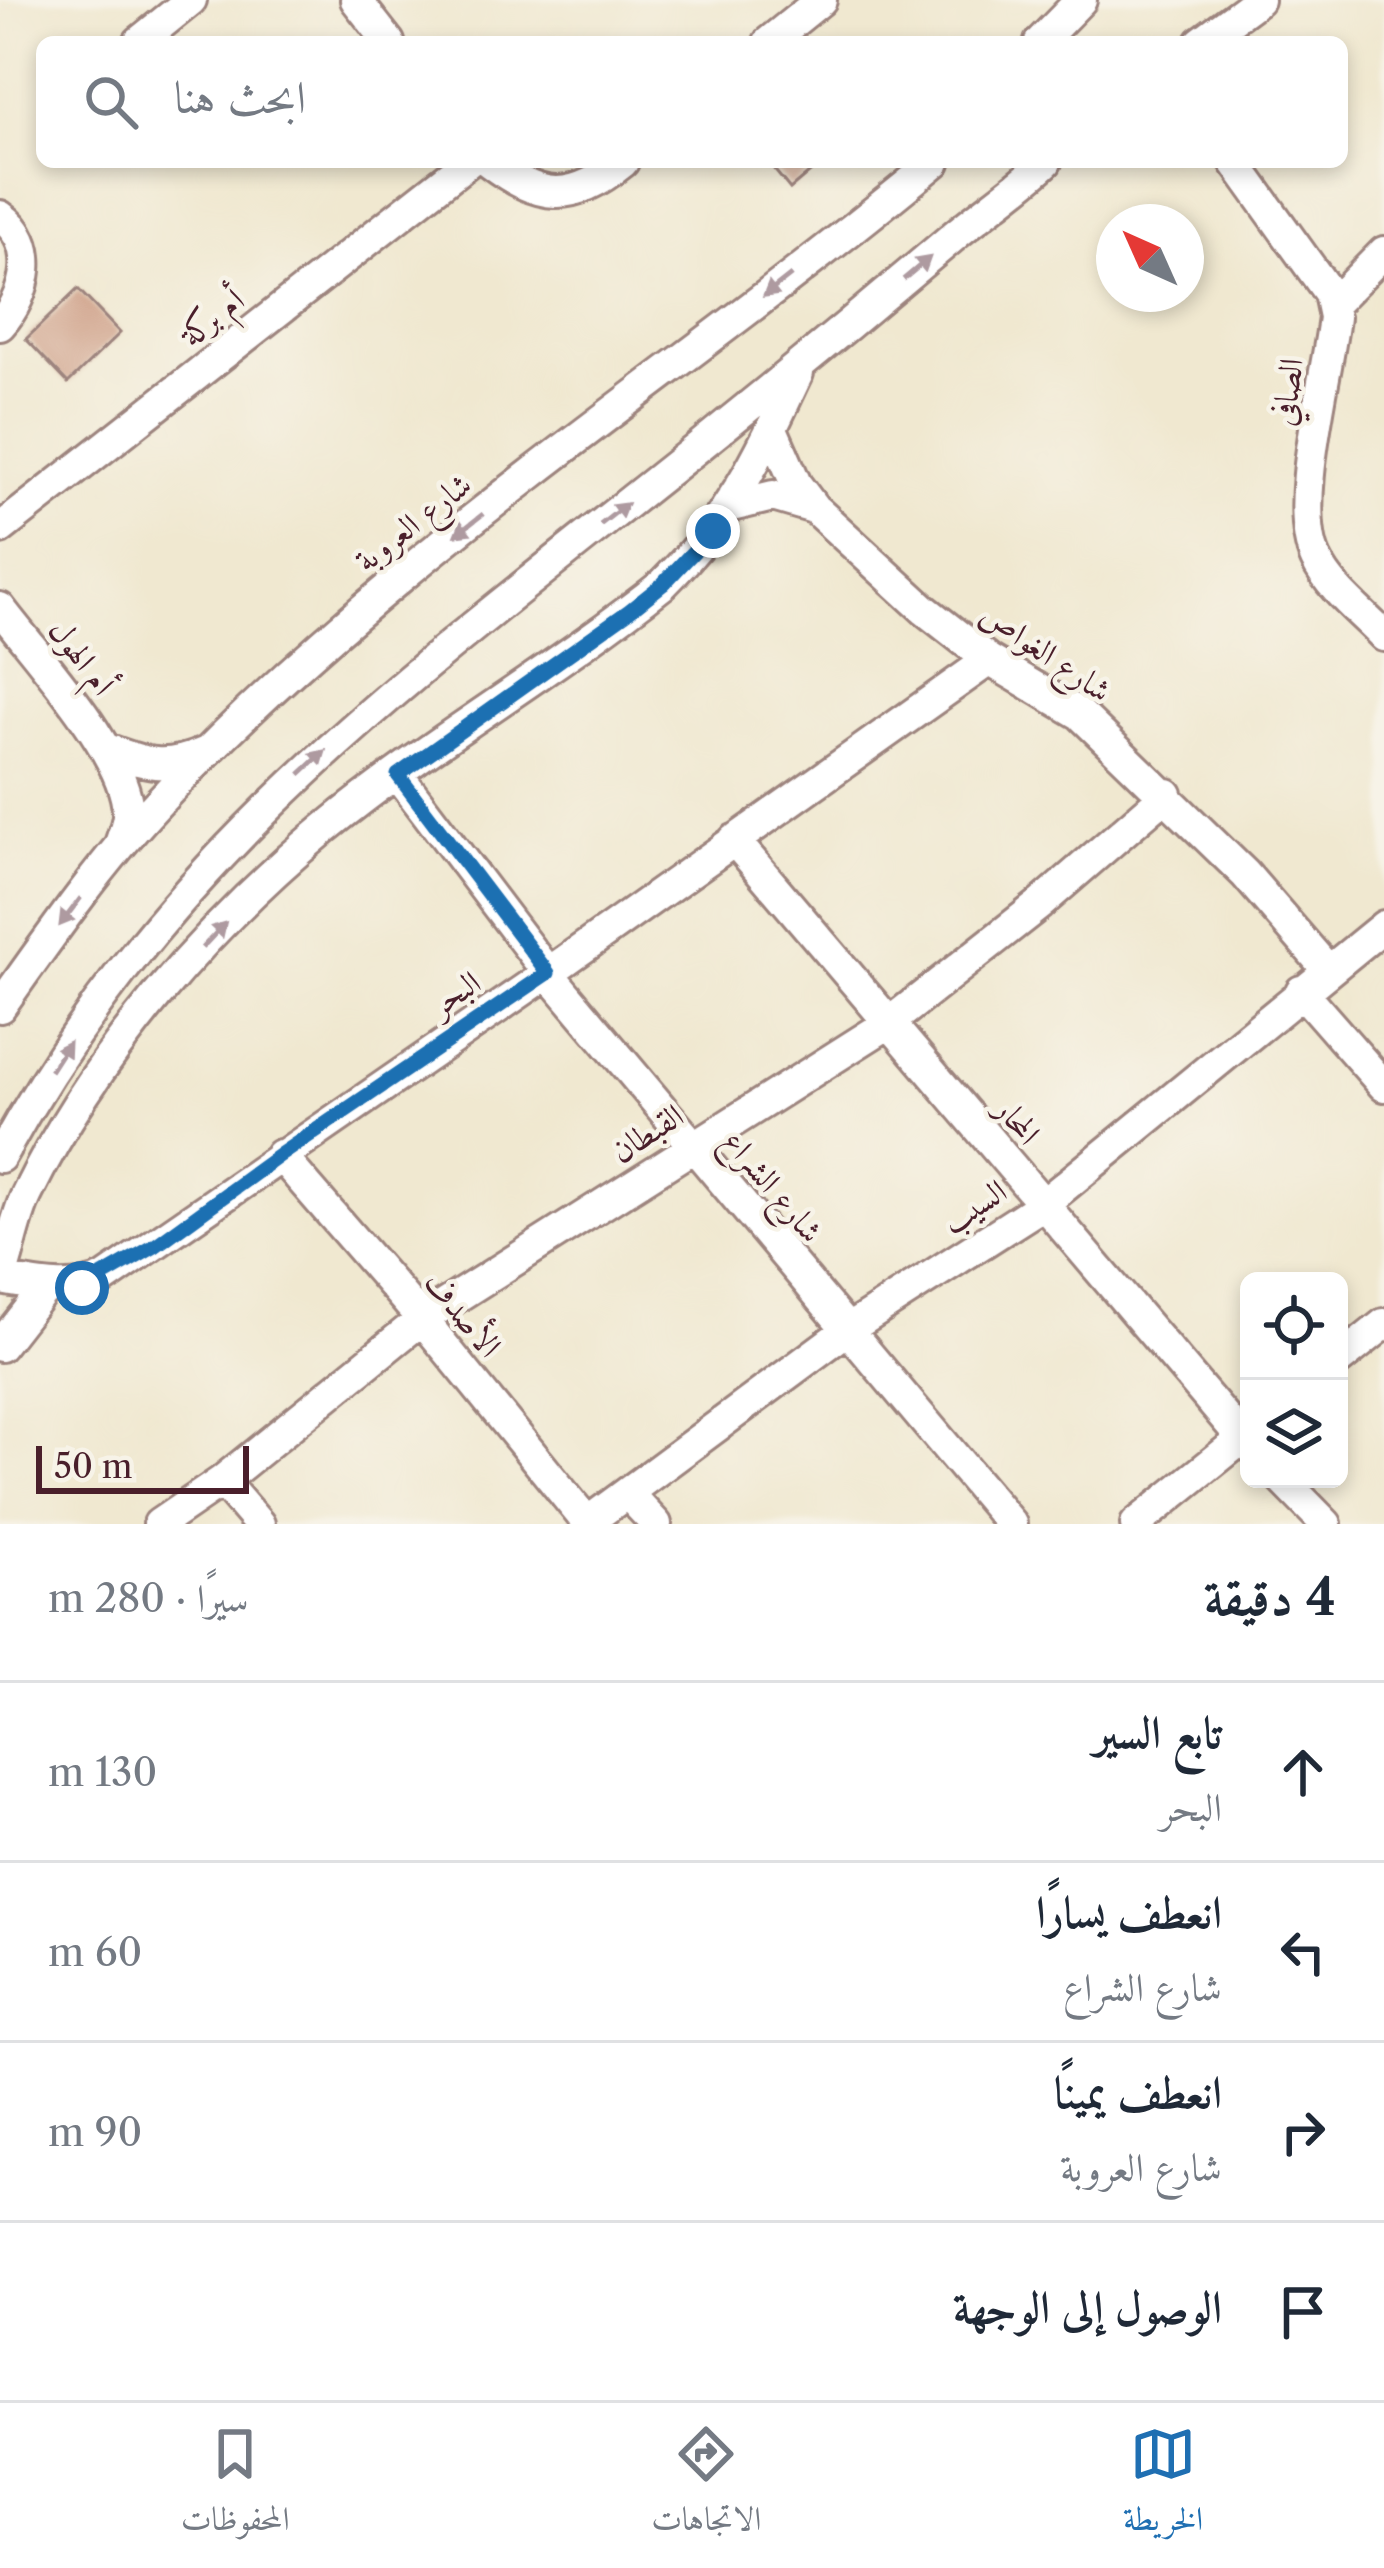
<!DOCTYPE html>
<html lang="ar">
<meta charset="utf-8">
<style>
:root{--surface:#fff;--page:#f6f6f7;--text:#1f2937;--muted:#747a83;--line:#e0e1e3;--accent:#1f6fb2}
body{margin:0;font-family:"Libre Caslon Text",Amiri,serif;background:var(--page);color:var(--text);direction:rtl}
.controls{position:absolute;right:36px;bottom:36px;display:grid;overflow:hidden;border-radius:18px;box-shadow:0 6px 18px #0003}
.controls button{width:108px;height:108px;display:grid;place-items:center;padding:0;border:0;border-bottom:3px solid var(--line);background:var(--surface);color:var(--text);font:60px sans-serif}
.compass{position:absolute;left:1096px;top:204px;width:108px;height:108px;border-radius:50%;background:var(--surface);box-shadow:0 6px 18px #0003;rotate:315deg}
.scale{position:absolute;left:36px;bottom:30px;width:213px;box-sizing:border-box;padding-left:12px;border:6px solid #4a1f2b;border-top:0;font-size:33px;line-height:42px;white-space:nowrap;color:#4a1f2b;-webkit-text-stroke:9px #f7f3e8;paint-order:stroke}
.stop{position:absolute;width:36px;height:36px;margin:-27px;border:9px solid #1f6fb2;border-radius:50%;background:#fff}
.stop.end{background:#1f6fb2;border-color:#fff;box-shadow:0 3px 12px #0008}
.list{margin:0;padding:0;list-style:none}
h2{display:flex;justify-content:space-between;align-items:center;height:156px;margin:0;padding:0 48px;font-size:51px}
h2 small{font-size:39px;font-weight:400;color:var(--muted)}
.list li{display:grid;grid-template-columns:78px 1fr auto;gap:36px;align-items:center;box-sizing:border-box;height:180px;padding:0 48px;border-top:3px solid var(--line)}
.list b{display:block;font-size:45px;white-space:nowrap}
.list p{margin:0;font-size:39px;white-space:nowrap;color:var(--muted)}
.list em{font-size:39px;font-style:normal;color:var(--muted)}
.icon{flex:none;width:66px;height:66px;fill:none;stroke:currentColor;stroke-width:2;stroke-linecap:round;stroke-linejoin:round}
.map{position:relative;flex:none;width:1384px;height:1524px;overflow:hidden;direction:ltr}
.search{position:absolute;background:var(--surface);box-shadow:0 6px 18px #0003;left:36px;right:36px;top:36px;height:132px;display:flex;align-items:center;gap:30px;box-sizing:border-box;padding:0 42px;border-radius:18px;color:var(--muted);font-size:45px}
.sheet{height:876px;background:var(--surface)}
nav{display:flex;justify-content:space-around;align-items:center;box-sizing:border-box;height:168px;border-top:3px solid var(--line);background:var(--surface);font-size:33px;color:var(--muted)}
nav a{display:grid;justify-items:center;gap:6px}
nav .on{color:var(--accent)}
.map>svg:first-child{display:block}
</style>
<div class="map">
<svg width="1384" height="1524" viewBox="0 0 1384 1524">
<rect width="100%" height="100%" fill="#f7f3e8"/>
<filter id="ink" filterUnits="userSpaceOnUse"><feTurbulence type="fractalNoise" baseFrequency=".00833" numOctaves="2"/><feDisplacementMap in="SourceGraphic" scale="24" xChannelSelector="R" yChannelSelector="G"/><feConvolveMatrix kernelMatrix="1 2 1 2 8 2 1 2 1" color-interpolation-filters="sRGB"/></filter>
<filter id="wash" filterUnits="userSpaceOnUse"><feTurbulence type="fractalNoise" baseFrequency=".004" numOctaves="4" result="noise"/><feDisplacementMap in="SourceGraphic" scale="48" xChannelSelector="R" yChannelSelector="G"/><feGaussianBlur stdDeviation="2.7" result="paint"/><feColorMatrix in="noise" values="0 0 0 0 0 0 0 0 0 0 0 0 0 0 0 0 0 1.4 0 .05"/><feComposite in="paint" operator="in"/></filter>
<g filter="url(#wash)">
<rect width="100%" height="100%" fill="#f0e8d0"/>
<g id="blocks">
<path fill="#cb987f" d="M768,162H822L790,189Z
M78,289L120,333L68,383L26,339Z"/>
</g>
</g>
<g filter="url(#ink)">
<use href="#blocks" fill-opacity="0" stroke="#9d847e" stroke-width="3"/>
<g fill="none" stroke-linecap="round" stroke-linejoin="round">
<defs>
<path id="minor" d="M356,0L389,42
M139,42L191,0
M769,42L821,0
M1040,42L1081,0
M1201,42L1258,0
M489,162C540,200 571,204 623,162
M1235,162L1329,293L1334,317C1327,378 1291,506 1316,559C1330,589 1361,612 1384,636
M0,216C40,243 27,295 0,325
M1332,305L1384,252
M772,429L796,484L814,508L925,610L989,660L1080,714L1245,874L1327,969
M732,506L773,496L814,508
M0,529L468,162
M0,608C36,656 130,757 128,816C127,825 123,835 120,844
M107,749C146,764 165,770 204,753
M398,775L548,973L1011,1524
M734,840L1249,1446
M1301,991L1384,1086
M0,1007C49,938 98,867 156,805C386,557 676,377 935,162
M280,1155L422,1319L587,1522
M0,1157C154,877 364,712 609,518C726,426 841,332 954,236C984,211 1017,189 1046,162
M1,1279C37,1285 69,1294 104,1279L548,973L989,660
M0,1280C10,1253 14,1221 27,1194C95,1055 205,928 324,829C431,741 554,671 663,584C731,517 758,458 798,373
M0,1346L46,1287
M1339,1360L1384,1324
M1282,1479L1326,1524
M222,1481L259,1524
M627,1493L656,1524
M159,1524L222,1481L422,1319L889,1023L1040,904L1167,794
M585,1524L847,1330L1042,1205L1384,926
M1136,1524L1249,1433"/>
</defs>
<use href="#minor" stroke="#9d847e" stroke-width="36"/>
<use href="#minor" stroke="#fff" stroke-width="30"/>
</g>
<defs><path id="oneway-solid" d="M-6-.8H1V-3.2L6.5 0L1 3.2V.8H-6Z" transform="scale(3)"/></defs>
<g fill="#ae9aa0">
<use href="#oneway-solid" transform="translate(917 268) rotate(-40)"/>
<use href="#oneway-solid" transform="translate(777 286) rotate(142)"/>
<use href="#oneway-solid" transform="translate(614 514) rotate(-38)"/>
<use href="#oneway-solid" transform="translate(469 525) rotate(142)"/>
<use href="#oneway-solid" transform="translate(313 762) rotate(-43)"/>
<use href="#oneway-solid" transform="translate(70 912) rotate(127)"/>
<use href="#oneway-solid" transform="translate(214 935) rotate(-47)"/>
<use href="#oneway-solid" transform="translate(60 1056) rotate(-57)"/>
</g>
</g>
<g fill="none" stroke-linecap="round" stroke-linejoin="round" filter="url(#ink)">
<path stroke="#1f6fb2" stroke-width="15" d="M82,1288L155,1246L280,1155L548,973L398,775L629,611L663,584L713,531"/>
</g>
<g text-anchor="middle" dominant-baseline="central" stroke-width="9" stroke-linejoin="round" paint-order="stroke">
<g font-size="33" fill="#4a1f2b" stroke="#f7f3e8">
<text transform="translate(212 317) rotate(-38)">أم بركة</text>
<text transform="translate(1287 392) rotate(-82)">الصافي</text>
<text transform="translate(413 522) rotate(-38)">شارع العروبة</text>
<text transform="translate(1046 652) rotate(34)">شارع الغواص</text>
<text transform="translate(82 657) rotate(53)">أم الهول</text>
<text transform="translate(455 993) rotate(-34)">البحر</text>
<text transform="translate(1018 1121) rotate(50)">المحار</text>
<text transform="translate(647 1133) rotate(-33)">القبطان</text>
<text transform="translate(773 1186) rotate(50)">شارع الشراع</text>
<text transform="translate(974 1206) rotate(-33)">السيب</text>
<text transform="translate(463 1314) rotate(50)">الأصدف</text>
</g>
</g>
</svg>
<div class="controls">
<button><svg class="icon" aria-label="locate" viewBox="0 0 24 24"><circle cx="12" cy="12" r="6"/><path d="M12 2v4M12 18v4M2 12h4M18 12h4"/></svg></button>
<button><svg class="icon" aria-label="layers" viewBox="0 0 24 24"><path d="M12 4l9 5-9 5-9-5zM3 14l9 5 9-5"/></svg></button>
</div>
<svg class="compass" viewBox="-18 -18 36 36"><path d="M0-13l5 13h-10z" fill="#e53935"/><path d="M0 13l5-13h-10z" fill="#747a83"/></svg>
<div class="scale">50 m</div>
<div class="stop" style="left:82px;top:1288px"></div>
<div class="stop end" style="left:713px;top:531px"></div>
<div class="search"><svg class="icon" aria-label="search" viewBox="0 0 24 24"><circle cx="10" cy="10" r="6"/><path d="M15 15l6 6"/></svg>ابحث هنا</div>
</div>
<section class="sheet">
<h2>4 دقيقة<small>سيرًا · 280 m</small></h2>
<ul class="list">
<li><svg class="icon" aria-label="ahead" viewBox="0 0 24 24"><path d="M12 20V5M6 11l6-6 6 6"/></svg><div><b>تابع السير</b><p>البحر</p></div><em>130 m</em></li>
<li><svg class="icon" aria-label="left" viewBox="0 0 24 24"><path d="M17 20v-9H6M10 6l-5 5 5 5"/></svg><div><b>انعطف يسارًا</b><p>شارع الشراع</p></div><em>60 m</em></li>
<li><svg class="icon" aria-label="right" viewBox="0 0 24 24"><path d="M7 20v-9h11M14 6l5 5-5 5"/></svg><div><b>انعطف يمينًا</b><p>شارع العروبة</p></div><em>90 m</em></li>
<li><svg class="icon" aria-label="arrive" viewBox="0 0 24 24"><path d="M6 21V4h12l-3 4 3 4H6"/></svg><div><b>الوصول إلى الوجهة</b></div></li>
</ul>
</section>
<nav>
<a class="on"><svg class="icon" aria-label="map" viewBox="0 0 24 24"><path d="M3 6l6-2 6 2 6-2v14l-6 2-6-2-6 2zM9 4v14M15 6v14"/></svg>الخريطة</a>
<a><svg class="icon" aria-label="directions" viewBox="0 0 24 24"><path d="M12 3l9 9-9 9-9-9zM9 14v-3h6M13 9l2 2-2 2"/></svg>الاتجاهات</a>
<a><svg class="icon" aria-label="saved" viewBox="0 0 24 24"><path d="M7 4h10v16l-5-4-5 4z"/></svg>المحفوظات</a>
</nav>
